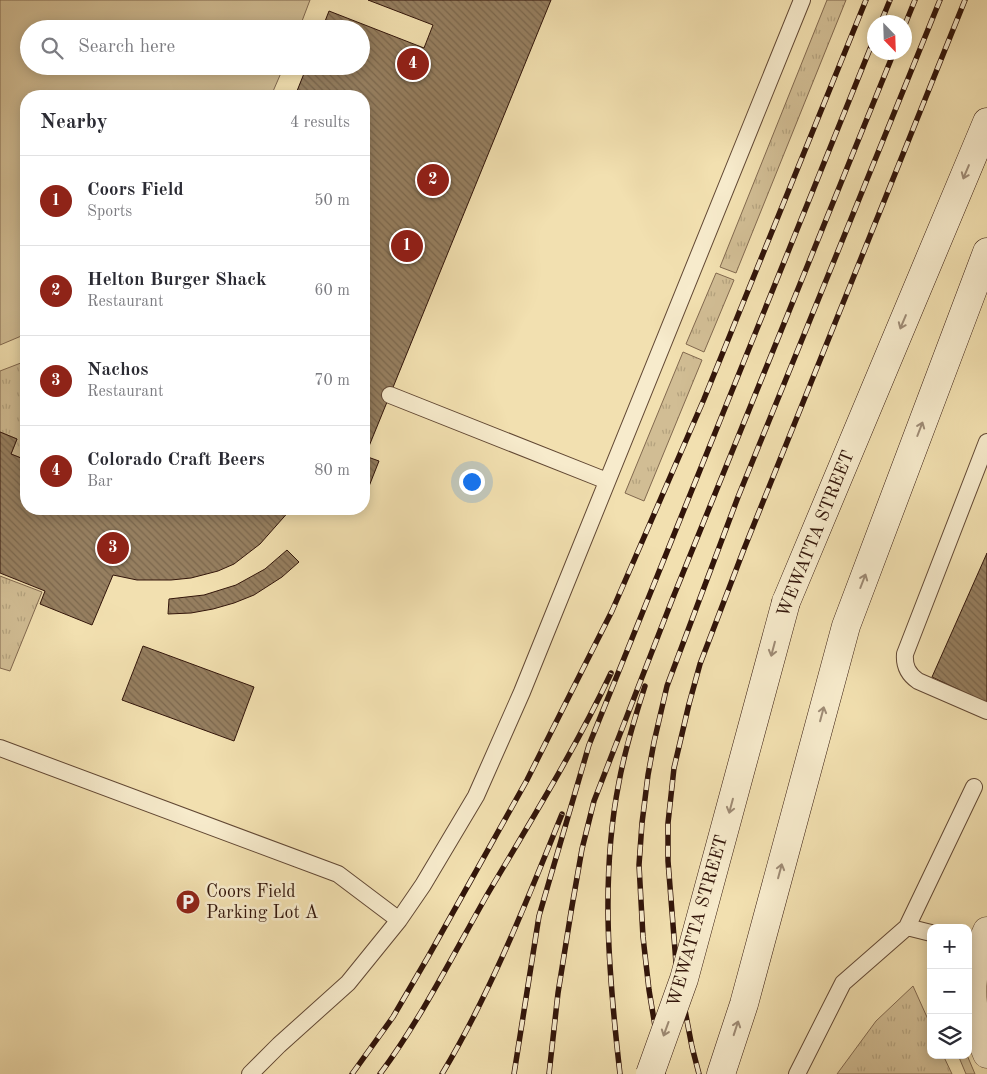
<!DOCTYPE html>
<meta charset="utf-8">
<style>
:root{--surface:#fff;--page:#f7f7f7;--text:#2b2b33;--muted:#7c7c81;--line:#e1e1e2;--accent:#8f2418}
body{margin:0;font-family:"Old Standard TT",serif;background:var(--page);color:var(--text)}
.controls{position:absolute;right:15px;bottom:15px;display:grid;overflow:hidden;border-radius:10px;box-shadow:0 2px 12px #0003}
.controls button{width:45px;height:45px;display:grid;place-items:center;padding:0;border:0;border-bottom:1px solid var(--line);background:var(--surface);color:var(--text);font:25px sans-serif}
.compass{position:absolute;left:867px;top:15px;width:45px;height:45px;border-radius:50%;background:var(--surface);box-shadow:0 2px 12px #0003;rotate:157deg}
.you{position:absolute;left:471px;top:481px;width:18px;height:18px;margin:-12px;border:4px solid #fff;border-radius:50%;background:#1a73e8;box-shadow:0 0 0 8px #1a73e833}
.badge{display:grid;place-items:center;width:32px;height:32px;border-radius:50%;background:var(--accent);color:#fff;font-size:16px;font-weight:700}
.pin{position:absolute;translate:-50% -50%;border:2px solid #fff;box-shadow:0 1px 5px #0006}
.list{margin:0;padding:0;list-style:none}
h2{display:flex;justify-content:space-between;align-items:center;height:65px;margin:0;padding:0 20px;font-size:21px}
h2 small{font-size:16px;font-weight:400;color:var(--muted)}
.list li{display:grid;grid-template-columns:32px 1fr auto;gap:15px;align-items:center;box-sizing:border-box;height:90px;padding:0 20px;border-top:1px solid var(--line)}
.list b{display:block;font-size:19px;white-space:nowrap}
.list p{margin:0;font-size:16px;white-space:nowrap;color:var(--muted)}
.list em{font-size:16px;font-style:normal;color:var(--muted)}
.icon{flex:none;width:28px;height:28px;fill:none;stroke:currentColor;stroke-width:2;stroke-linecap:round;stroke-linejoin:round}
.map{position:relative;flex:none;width:987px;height:1074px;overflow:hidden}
.search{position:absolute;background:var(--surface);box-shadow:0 2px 12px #0003;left:20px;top:20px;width:350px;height:55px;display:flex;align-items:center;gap:12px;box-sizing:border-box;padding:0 18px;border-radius:28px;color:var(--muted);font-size:19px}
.panel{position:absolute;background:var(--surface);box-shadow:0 2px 12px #0003;left:20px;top:90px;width:350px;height:425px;border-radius:20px}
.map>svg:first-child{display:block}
</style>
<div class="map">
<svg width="987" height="1074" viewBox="0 0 987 1074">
<defs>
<pattern id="grass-tufts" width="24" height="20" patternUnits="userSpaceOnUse" patternTransform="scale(1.25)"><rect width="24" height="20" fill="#d1bd94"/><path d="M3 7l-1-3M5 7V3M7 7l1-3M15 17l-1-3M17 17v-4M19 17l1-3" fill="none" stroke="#b4a27e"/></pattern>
<pattern id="building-back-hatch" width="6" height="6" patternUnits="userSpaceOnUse" patternTransform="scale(1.25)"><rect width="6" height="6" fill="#967f60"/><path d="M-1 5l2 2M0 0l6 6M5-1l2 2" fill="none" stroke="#7b674d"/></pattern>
</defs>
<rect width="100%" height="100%" fill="#f2e0b0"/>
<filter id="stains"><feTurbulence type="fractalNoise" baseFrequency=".004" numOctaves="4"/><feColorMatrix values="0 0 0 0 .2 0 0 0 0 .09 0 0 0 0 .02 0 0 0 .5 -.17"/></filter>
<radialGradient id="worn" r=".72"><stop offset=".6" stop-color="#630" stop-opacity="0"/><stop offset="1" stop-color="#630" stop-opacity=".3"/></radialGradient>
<path fill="url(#grass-tufts)" stroke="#82694f" d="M827,0H846L736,273L720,267Z
M716,273L734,280L704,352L686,344Z
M683,352L702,360L644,501L625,493Z
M26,361V460L11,454L17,439L0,432V371Z
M0,576L42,592L10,671L0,668Z
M913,986L931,1026V1055H943L952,1074H837L876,1021Z
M958,1055H967L975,1074H966Z"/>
<path fill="#d1bd94" stroke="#82694f" d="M0,0H310L299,29H29V66H284L271,96H26V334L0,345Z"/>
<path fill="url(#building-back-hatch)" stroke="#32150a" d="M368,0H551L365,456L379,461L364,499V96H295L307,66H361V29H322L329,11L424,48L433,25Z
M0,432L17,439L11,454L26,460V509H291L260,544L234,564L218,571L191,578L171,580H137L113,575L92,625L40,604L45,591L0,573Z
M287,550L299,562L282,577L254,595L234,603L213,609L191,613L168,614L169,599L204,595L236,585L265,569Z
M987,553V703L932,677Z
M143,646L254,687L234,741L122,700Z"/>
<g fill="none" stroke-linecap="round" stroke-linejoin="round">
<defs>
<path id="lane" d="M390,395L607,481
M987,442L905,654C904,666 908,674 918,681L987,711
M0,748L338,874L399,920
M907,927L931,933
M250,1074L279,1045L348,983L399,920L423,885L476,796L522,692L802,0
M797,1074L843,983L907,927L974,787"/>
<path id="street" d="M987,931C967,973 968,1011 987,1054"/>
<path id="secondary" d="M786,602L987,122
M721,1074L744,1004L846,626L987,252"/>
</defs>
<use href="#lane" stroke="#624834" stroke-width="18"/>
<use href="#street" stroke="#624834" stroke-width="29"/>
<use href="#secondary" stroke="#32150a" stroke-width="29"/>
<use href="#lane" stroke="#f7ebcc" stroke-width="16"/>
<use href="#street" stroke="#f7ebcc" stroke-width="28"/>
<use href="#secondary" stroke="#f7ebcc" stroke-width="28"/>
<defs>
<path id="rail" d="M881,22L890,0
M904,27L915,0
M352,1074L393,1017L428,957L527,780L612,611L704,399L866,0
M380,1074C421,1019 453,955 487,895C530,822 575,750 611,673
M442,1074C491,992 526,903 562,814
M514,1074L539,916L589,745L874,39
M549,1074L558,993L571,912L582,849L594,801L672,600L894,52
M620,1074C609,977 600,878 619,782C625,749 635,717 645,686
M663,1074L649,990L643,937L639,865L642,823L648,775L654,742L667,686L738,497L940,0
M699,1074L692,1047L676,963L668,861V823L674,768L689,704L700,664L744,549L965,0"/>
</defs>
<use href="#rail" stroke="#32150a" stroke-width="5.5"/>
<use href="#rail" stroke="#f7ebcc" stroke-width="4" stroke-dasharray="11" stroke-linecap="butt"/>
<defs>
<path id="secondary-bridge" d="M650,1074L684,979L786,602"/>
</defs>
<use href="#secondary-bridge" stroke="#32150a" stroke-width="29" stroke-linecap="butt"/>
<use href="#secondary-bridge" stroke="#f7ebcc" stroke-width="28"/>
</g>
<defs><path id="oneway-shaft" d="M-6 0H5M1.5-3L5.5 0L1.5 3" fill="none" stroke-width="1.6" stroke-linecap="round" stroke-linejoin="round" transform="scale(1.25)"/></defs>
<g stroke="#9e8b75">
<use href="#oneway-shaft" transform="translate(966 172) rotate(113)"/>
<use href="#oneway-shaft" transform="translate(903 322) rotate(113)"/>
<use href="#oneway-shaft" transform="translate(920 429) rotate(-69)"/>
<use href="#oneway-shaft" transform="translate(863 581) rotate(-69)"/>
<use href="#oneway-shaft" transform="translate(773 649) rotate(105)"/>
<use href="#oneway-shaft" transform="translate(822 714) rotate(-75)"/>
<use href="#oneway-shaft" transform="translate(731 806) rotate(105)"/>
<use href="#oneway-shaft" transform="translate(780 871) rotate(-75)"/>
<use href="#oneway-shaft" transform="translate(736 1028) rotate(-72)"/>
<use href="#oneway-shaft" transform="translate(666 1029) rotate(110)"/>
</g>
<defs>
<symbol id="parking-disc" viewBox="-11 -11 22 22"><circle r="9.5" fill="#8f2418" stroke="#f7ebcc"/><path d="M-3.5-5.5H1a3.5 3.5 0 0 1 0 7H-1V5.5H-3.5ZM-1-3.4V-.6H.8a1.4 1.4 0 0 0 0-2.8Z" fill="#fff"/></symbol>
</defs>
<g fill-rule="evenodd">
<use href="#parking-disc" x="174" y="888" width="28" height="28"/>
</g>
<g text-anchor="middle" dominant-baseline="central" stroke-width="5" stroke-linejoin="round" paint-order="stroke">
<g font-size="18" fill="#32150a" stroke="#f7ebcc">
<text transform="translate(816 534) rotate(-68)">WEWATTA STREET</text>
<text transform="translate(698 921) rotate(-74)">WEWATTA STREET</text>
</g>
<g font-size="18" fill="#32150a" stroke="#f7ebcc" text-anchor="start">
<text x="206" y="892">Coors Field<tspan x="206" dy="21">Parking Lot A</tspan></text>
</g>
</g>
<rect width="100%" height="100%" filter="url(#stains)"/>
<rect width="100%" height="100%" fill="url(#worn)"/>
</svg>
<div class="controls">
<button>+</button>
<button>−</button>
<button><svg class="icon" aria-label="layers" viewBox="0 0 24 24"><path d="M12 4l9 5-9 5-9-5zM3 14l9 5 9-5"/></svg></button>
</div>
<svg class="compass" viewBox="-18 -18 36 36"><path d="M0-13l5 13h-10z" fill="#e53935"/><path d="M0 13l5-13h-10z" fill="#7c7c81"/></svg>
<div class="you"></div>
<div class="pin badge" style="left:407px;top:246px">1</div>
<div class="pin badge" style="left:433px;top:180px">2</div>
<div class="pin badge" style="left:113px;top:548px">3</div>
<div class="pin badge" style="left:413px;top:64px">4</div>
<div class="search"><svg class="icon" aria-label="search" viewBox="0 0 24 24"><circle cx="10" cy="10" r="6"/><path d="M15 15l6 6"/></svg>Search here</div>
<section class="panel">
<h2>Nearby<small>4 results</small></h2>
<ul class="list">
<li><span class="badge">1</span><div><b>Coors Field</b><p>Sports</p></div><em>50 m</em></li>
<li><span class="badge">2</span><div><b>Helton Burger Shack</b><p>Restaurant</p></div><em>60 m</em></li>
<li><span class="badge">3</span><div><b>Nachos</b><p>Restaurant</p></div><em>70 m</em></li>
<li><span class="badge">4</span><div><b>Colorado Craft Beers</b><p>Bar</p></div><em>80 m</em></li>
</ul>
</section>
</div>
